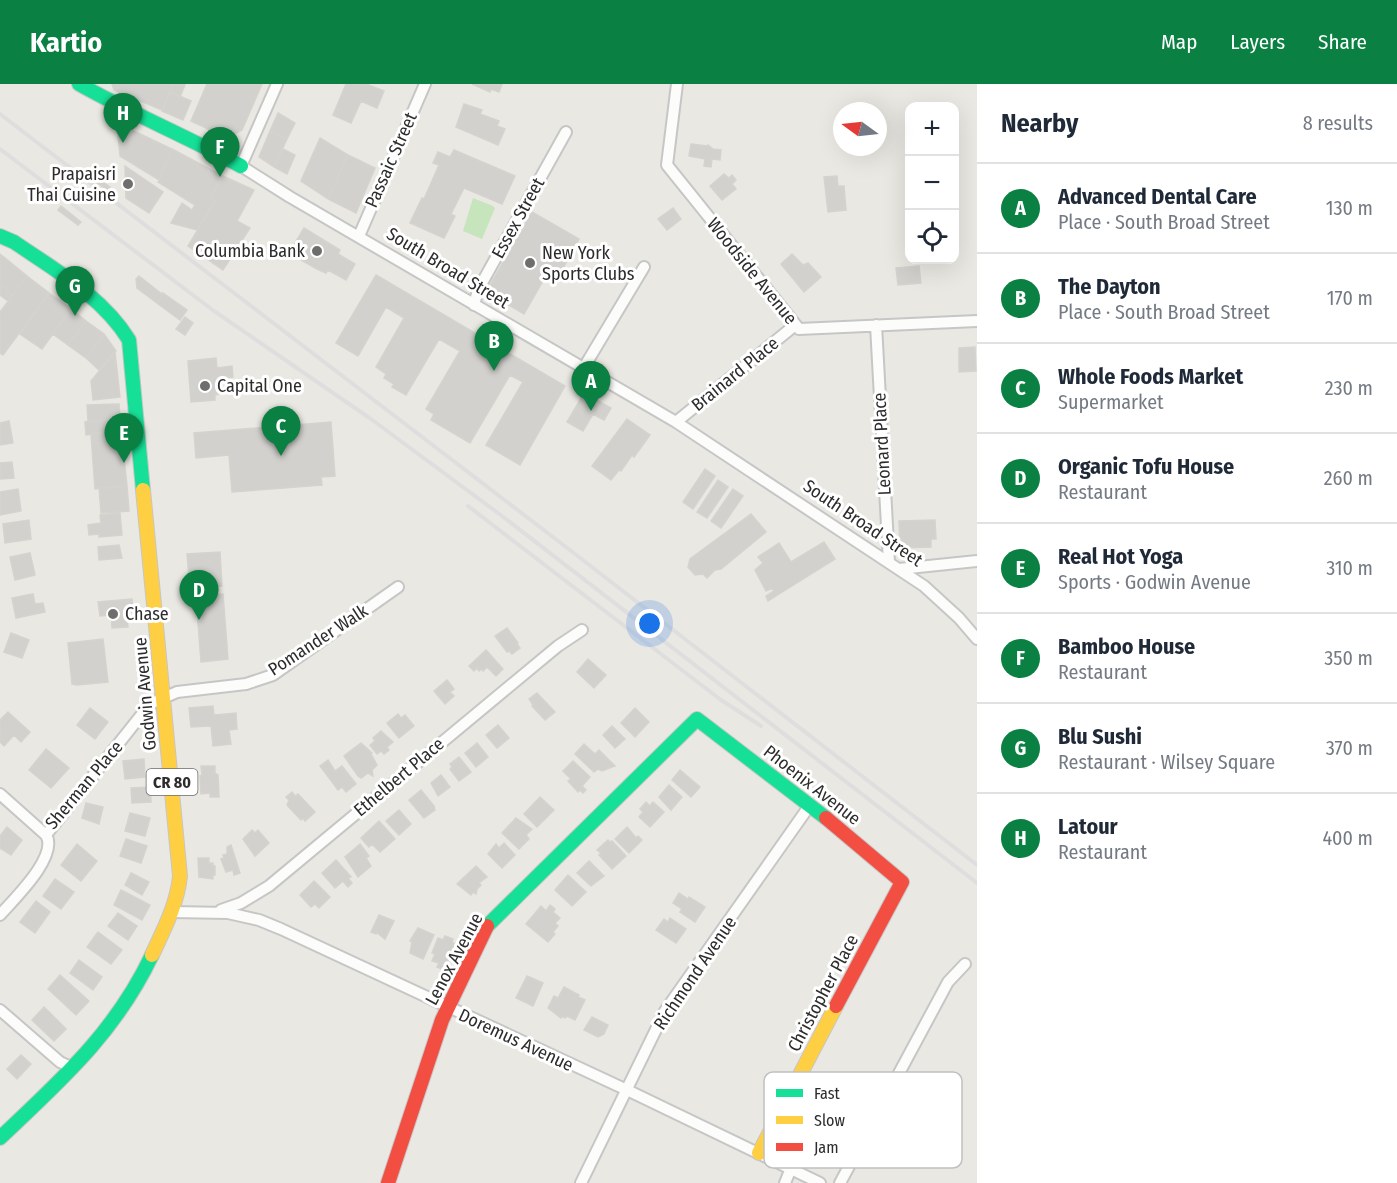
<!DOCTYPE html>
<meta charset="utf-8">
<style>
:root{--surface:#fff;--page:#f2f2f3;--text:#1f2937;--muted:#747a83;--line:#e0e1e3;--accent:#0b8043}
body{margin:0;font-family:"Fira Sans Condensed",sans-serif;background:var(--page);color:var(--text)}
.controls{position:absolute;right:18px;top:18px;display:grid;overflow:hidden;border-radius:12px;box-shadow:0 6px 24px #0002}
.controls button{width:54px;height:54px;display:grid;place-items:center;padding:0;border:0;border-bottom:2px solid var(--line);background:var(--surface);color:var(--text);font:30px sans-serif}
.compass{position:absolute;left:833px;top:18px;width:54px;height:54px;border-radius:50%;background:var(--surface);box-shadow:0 6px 24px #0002;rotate:285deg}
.you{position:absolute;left:650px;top:540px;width:21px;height:21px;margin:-15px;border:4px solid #fff;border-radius:50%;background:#1a73e8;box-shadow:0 0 0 9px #1a73e833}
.badge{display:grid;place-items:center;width:39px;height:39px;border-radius:50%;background:var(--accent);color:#fff;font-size:20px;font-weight:700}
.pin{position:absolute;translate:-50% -50px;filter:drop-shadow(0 2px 3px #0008)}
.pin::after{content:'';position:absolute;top:32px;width:21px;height:18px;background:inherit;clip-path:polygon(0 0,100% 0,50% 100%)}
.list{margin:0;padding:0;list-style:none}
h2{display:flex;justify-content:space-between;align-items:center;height:78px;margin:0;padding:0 24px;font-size:26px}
h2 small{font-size:20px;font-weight:400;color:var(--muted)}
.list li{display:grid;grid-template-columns:39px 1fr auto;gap:18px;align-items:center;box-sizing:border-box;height:90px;padding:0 24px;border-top:2px solid var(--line)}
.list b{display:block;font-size:22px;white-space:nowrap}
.list p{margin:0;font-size:20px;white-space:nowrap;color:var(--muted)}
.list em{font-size:20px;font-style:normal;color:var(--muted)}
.icon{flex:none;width:33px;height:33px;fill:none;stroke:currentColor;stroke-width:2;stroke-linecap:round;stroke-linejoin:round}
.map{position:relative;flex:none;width:977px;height:1099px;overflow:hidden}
header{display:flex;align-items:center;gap:36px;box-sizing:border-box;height:84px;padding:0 30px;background:var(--accent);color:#fff}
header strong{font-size:28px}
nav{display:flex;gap:33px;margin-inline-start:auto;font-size:21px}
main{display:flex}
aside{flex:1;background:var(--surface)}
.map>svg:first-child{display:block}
</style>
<header>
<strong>Kartio</strong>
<nav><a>Map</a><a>Layers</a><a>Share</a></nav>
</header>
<main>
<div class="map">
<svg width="977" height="1099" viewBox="0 0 977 1099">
<rect width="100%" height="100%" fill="#eae8e2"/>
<path fill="#c7e5bc" d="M473,114L493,122L495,124L482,155L463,147Z"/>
<path fill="#d3d1cd" stroke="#d5d3ce" stroke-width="1.5" d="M112,0H173L162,26L114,6Z
M173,0L185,1L180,13L170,8Z
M207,0H262L242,46L228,54L191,37Z
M346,0H366L384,7L377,24L361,17L351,39L333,31Z
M472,0H502L499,8L491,5L490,8Z
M170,8L191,17L183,36L162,27Z
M464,20L482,26L480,30L499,37L497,42L505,45L498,61L456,43Z
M278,29L295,39L287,55L270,47Z
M117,39L172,65L159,96L120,72Z
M270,47L287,55L274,83L259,73Z
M320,54L348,71L328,115L301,97Z
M691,60L707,62L708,61L713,65L721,66L720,76L712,75L711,83L704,82L705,75L689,72Z
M172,65L223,92L210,114L215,117L197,146L171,139L182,119L192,126L195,121L158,98Z
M283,65L295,71L287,90L274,83Z
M454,66L515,92L502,120L464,104L451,130L455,132L444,154L410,139L422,114L424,115L439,81L433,79L438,68L450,73Z
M348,71L375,84L356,129L328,115Z
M125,82L163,108L149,129L126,114Z
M89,87L110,103L107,106L86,91Z
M724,90L729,94L732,91L736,96L732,100L736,105L722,116L710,102Z
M223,92L254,106L237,137L250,144L223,186L188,162L215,117L210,114Z
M837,92L838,102H844L846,126L828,128L824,93Z
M61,122L81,138L78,141L58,126Z
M673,124L681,135L667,146L658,135Z
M532,128L579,155L561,188L551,183L524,230L486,208Z
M304,144L340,166L338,170L355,180L346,196L328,186L326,189L317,185L289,169Z
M0,170L27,192L13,211L0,200Z
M792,170L803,181L808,179L821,193L804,208L781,180Z
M919,182L921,199L898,201L896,184Z
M376,191L565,302L520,381L486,361L523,298L510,291L470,359L431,336L434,330L426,325L460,267L439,255L406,311L392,303L394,300L384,294L386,290L376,283L404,234L386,223L358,272L336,259Z
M27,192L49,209L3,271L0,269V228Z
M139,192L163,211L157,219L137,204L136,195Z
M0,200L13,211L8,217L0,211Z
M49,209L71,225L42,265L20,250Z
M163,209L187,226L180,236L157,219L163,211Z
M71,225L86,237L68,261L53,250Z
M185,233L193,239L185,251L176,245Z
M86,237L104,250L86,274L68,261Z
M104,250L116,267L99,286L86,274Z
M975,263L976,287L959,288V264Z
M115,268L120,313L93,316L91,297Z
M216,274L217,284L232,282L233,293L219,294L220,310L215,311V316L191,318L188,277Z
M584,309L611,324L604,336L593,330L583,347L567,338Z
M119,320L120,334L88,338L87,321Z
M120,334L121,347L86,351L85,338Z
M627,335L650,351L634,373L632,371L621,387L619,386L611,396L592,382Z
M9,337L13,359L0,361V339Z
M331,338L335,392L321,393L322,401L232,408L229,371L196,374L194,349Z
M121,347L127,402L95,405L91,350Z
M12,378L14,394L0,395V379Z
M705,385L715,392L693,425L683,418Z
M718,396L728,403L707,434L697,428Z
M127,402L129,427L101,429L99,404Z
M18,405L21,427L0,431V408Z
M733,405L743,412L721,444L711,437Z
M120,429L122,451L99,453V450L89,451L88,441L101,439L100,431Z
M751,430L766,448L721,485L715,486L707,494L703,490L695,491L688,483L690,475Z
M29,436L31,455L5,459L3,440Z
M935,436L936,455H931V463L900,464L899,437Z
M824,458L835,475L768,517L766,512L774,507L772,504L766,507L755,486L763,479L758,473L779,459L791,478Z
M119,461L122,474L99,476L98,463Z
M220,468L222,502L190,504L187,470Z
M30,469L35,491L15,496L10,473Z
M33,510L35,520L43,519L45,528L16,534L12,514Z
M223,510L228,575L201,578L196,513Z
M132,515L133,528L126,529L128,543L112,544L111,531L100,532L98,518Z
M507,544L518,559L517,560L520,564L512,570L509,567L507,568L495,552Z
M11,549L29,556L22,574L4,568Z
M103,555L108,598L77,601L72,600L68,559Z
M486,566L503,585L496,592L487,583L483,587L482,585L479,587L477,584L474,587L469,582Z
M588,575L606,591L594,604L577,588Z
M447,596L454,605L450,608L454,612L445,620L434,607Z
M537,609L555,628L545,636L532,622L533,621L529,615Z
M213,622L214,631L236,629L237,645L229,646L231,660L213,662L211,642L191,643L189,624Z
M90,624L108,638L95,655L77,641Z
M635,624L649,638L635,653L621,639Z
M8,628L30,648L21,658L14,651L4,662L0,658V636Z
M398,630L401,634L405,631L414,642L399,654L387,639Z
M498,641L509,654L497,664L486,651Z
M612,642L625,655L615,664L603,651Z
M381,647L393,658L387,663L389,666L384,670L381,667L377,670L370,661L375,657L373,654Z
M361,659L372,669L371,670L377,681L372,686L373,692L368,689L361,694L358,692L344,672Z
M477,659L488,673L476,683L465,669Z
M584,660L595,670L599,666L615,682L602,687L598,685L594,688L575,670Z
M46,665L69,684L51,704L29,686Z
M459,673L471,688L459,697L450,685L452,683L450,680Z
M144,675L145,693L125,695L123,677Z
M328,676L335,687L342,682L356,700L346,708L342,703L338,706L320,682Z
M573,677L590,693L582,702L586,706L583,709L580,706L578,708L568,697L571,695L563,687Z
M201,682H215V689L218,691L219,713H210V709L201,710L200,692L202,691Z
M680,686L700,703L691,713L672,696Z
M441,691L450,703L438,712L431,699Z
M669,701L682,713L671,726L659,713Z
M150,703L151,718L132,719L131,704Z
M421,706L434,722L435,726L424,734L409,716Z
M292,708L295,712L298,710L315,728L305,737L303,734L301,736L287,721L289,716L286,713Z
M540,713L554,726L537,743L524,730Z
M646,718L650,722L653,718L664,728L650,743L639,733L643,728L640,725Z
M86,719L103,723L99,740L82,734Z
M399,726L411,740L399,751L386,737Z
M130,729L150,734L145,752L125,747Z
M516,734L532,745L526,751L529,755L519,765L502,749Z
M379,737L395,755L380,768L372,760L369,763L361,754Z
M7,743L22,756L11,771L0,764V752Z
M627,743L636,754L638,752L642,756L629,769L615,755Z
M252,746L255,749L258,746L269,759L255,772L243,755Z
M126,755L147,762L141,779L120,772Z
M608,756L610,758L612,757L626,772L612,785L599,771L601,769L597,766Z
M504,759L515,771L502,784L488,770L496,760L499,764Z
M77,760L97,777L81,797L61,781Z
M360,760L369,772L366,774L371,782L358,793L345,773Z
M231,761L240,789L234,791L233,786L226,788L221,775L224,774L223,771L227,770V763Z
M198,774H209V779H213V782H215V791H213V795L199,793Z
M336,776L351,793L348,794L352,799L348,803L343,797L335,804L322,789Z
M589,777L604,792L591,802L577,789Z
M476,782L487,793L479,799L481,801L477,805L476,810L473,808L471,811L457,800Z
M131,789L149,798L142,811L125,801Z
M568,791L586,808L572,822L555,806Z
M55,795L74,808L61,825L43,812Z
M314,797L330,813L319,824L315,820L311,823L300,811Z
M121,806L150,821L142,836L114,821Z
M679,809L688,815L689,813L705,823L695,838L680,828L682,825L673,819Z
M36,817L50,828L35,849L20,838Z
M550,821L555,825L553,828L560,834L555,839L558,842L553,848L555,850L548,858L526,840L541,822L546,827Z
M118,829L137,842L128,856L108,842Z
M379,831L394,837L385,855L376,848V850L371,848Z
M670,834L686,845L676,859L656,846L664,835L668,838Z
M418,844L434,851L423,875L410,869L412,858L410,857Z
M98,848L122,866L111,880L87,863Z
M445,852L453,855L452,858L455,860L444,886L437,883L439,879L432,877L435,870L432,869L438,854L443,856Z
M79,876L102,893L93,906L70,889Z
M60,891L89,917L76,931L48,905Z
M527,892L543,899L533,922L516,914Z
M564,903L579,911L578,913L585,916L575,936L567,932L565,934L562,932L561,934L548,924L554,912L558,914Z
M44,923L66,945L54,957L32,936Z
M592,933L608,941L604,950L598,953L584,946Z
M21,971L31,980L17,995L7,985Z"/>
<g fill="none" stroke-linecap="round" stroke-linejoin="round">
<defs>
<path id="street" d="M277,0L241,82L290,113L676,338L924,502L959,534L977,555
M677,0L667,81L799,245L977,237
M359,152L425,0
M474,221L478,206L566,48
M876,241L889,478
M583,285L644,183
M676,338L794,242
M899,485L977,477
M0,710L46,751L150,620L177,608L246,600L273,591L398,503
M221,826L241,819L269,802L558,562L582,546
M172,828L228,829L259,836L281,845L627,1006L820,1099
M0,831C14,815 59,772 46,751
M0,926L60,978L73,984
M581,1099L665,927L810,721
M785,1099L791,1084
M840,1099L948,898L965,880"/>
<path id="fast" d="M79,0C132,30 188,53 241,82
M0,152L14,158C55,186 103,213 129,256L143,406
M487,842L697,635L826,734
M0,1054C61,996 115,949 152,871"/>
<path id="slow" d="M143,406L180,792C177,821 164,845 152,871
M759,1069L836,922"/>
<path id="jam" d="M826,734L902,798L836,922
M388,1099L442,936L487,842"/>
</defs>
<use href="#street" stroke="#c7c6c7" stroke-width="14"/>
<use href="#fast" stroke="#c7c6c7" stroke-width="16"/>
<use href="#slow" stroke="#c7c6c7" stroke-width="16"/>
<use href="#jam" stroke="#c7c6c7" stroke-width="16"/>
<use href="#street" stroke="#fcfcfb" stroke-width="10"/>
<use href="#fast" stroke="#16e098" stroke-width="14"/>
<use href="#slow" stroke="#ffcf43" stroke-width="14"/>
<use href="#jam" stroke="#f24e42" stroke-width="14"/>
<path stroke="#dededf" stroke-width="4" d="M0,30L566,463L977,781
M0,65L214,227L371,335L502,432L977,799
M468,422L721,616L761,642"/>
</g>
<g fill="#6e6e6c" stroke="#fff" stroke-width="2">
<circle cx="128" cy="100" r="6"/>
<circle cx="317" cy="167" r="6"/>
<circle cx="530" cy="179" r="6"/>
<circle cx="205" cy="302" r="6"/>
<circle cx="113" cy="530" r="6"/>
</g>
<g text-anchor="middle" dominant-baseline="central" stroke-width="6" stroke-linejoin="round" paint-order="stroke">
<rect fill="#fff" stroke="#6b6b6b" stroke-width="1.5" x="146.5" y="685" width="51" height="26" rx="4.5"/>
<g font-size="16" font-weight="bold" fill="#2c2c2c">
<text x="172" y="698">CR 80</text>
</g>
<g font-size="18" fill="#2c2c2c" stroke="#fff">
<text transform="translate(391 76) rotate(-66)">Passaic Street</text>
<text transform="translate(518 134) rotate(-61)">Essex Street</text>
<text transform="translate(448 184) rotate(31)">South Broad Street</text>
<text transform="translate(752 187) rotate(51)">Woodside Avenue</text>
<text transform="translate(735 290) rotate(-39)">Brainard Place</text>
<text transform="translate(882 360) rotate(-93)">Leonard Place</text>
<text transform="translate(863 439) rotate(34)">South Broad Street</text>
<text transform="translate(318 556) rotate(-33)">Pomander Walk</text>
<text transform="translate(145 610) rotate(-95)">Godwin Avenue</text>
<text transform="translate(399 693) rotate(-40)">Ethelbert Place</text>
<text transform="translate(84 701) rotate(-50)">Sherman Place</text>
<text transform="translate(812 701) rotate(38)">Phoenix Avenue</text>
<text transform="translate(454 875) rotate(-62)">Lenox Avenue</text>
<text transform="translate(695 889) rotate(-56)">Richmond Avenue</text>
<text transform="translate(823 909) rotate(-62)">Christopher Place</text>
<text transform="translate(516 956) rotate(25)">Doremus Avenue</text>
</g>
<g font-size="18" fill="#2c2c2c" stroke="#fff" text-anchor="start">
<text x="116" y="90" text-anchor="end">Prapaisri<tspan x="116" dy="21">Thai Cuisine</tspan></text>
<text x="305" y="167" text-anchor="end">Columbia Bank</text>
<text x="542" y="169">New York<tspan x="542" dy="21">Sports Clubs</tspan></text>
<text x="217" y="302">Capital One</text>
<text x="125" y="530">Chase</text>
</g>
</g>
<rect x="764" y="988" width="198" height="96" rx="9" fill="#fff" stroke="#c0c0c0" stroke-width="1.5"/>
<rect x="776" y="1005" width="27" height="8" fill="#16e098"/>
<rect x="776" y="1032" width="27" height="8" fill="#ffcf43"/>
<rect x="776" y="1059" width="27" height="8" fill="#f24e42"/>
<g font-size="16" fill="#2c2c2c">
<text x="814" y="1015">Fast</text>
<text x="814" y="1042">Slow</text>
<text x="814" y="1069">Jam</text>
</g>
</svg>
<div class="controls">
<button>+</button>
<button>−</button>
<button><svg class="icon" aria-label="locate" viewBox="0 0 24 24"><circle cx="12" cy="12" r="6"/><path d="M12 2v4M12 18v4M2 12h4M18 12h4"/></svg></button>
</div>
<svg class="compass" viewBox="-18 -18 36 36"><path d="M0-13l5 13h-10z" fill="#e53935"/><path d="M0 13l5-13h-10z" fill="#747a83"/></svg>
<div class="you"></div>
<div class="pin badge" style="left:591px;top:327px">A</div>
<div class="pin badge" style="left:494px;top:287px">B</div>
<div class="pin badge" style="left:281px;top:372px">C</div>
<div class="pin badge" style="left:199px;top:536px">D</div>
<div class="pin badge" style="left:124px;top:379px">E</div>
<div class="pin badge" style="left:220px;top:93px">F</div>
<div class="pin badge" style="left:75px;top:232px">G</div>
<div class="pin badge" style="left:123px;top:59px">H</div>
</div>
<aside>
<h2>Nearby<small>8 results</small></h2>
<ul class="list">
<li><span class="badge">A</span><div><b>Advanced Dental Care</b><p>Place · South Broad Street</p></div><em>130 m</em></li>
<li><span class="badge">B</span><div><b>The Dayton</b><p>Place · South Broad Street</p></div><em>170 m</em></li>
<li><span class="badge">C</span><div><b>Whole Foods Market</b><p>Supermarket</p></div><em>230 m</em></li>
<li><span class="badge">D</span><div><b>Organic Tofu House</b><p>Restaurant</p></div><em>260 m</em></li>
<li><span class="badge">E</span><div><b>Real Hot Yoga</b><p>Sports · Godwin Avenue</p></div><em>310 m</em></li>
<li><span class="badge">F</span><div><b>Bamboo House</b><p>Restaurant</p></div><em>350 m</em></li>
<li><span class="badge">G</span><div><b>Blu Sushi</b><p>Restaurant · Wilsey Square</p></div><em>370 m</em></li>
<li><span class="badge">H</span><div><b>Latour</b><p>Restaurant</p></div><em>400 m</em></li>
</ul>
</aside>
</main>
